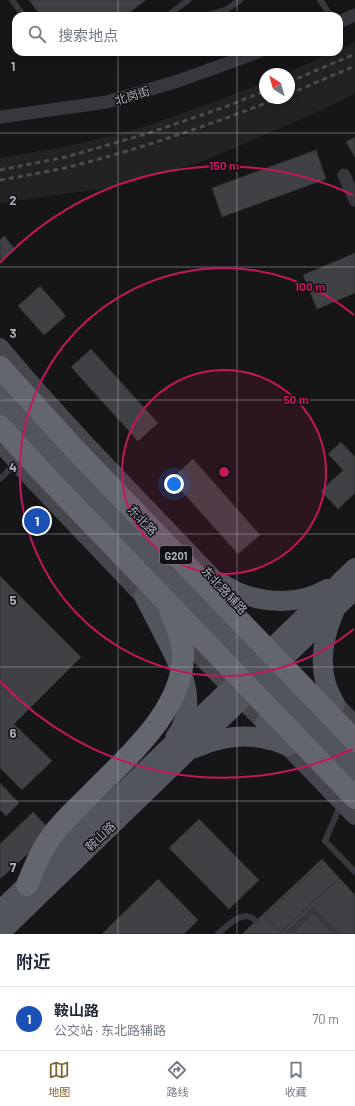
<!DOCTYPE html>
<html lang="zh">
<meta charset="utf-8">
<style>
:root{--surface:#fff;--page:#f2f2f3;--text:#1f2937;--muted:#747a83;--line:#e0e1e3;--accent:#7e6636}
body{margin:0;font-family:Barlow,"Noto Sans SC",sans-serif;background:var(--page);color:var(--text)}
.compass{position:absolute;left:259px;top:68px;width:36px;height:36px;border-radius:50%;background:var(--surface);box-shadow:0 2px 10px #0003;rotate:323deg}
.you{position:absolute;left:174px;top:484px;width:14px;height:14px;margin:-10px;border:3px solid #fff;border-radius:50%;background:#1a73e8;box-shadow:0 0 0 6px #1a73e833}
.badge{display:grid;place-items:center;width:26px;height:26px;border-radius:50%;background:var(--accent);color:#fff;font-size:13px;font-weight:700}
.pin{position:absolute;translate:-50% -50%;border:2px solid #fff;box-shadow:0 1px 4px #0006}
.list{margin:0;padding:0;list-style:none}
h2{display:flex;justify-content:space-between;align-items:center;height:52px;margin:0;padding:0 16px;font-size:17px}
h2 small{font-size:13px;font-weight:400;color:var(--muted)}
.list li{display:grid;grid-template-columns:26px 1fr auto;gap:12px;align-items:center;box-sizing:border-box;height:64px;padding:0 16px;border-top:1px solid var(--line)}
.list b{display:block;font-size:15px;white-space:nowrap}
.list p{margin:0;font-size:13px;white-space:nowrap;color:var(--muted)}
.list em{font-size:13px;font-style:normal;color:var(--muted)}
.icon{flex:none;width:22px;height:22px;fill:none;stroke:currentColor;stroke-width:2;stroke-linecap:round;stroke-linejoin:round}
.map{position:relative;flex:none;width:355px;height:934px;overflow:hidden}
.search{position:absolute;background:var(--surface);box-shadow:0 2px 10px #0003;left:12px;right:12px;top:12px;height:44px;display:flex;align-items:center;gap:10px;box-sizing:border-box;padding:0 14px;border-radius:12px;color:var(--muted);font-size:15px}
.sheet{height:116px;background:var(--surface)}
nav{display:flex;justify-content:space-around;align-items:center;box-sizing:border-box;height:56px;border-top:1px solid var(--line);background:var(--surface);font-size:11px;color:var(--muted)}
nav a{display:grid;justify-items:center;gap:2px}
nav .on{color:var(--accent)}
.map>svg:first-child{display:block}
</style>
<div class="map">
<svg width="355" height="934" viewBox="0 0 355 934">
<rect width="100%" height="100%" fill="#161618"/>
<path fill="#222225" d="M355,42V94L329,107L204,161L115,187L0,203V158L73,145L144,127L222,99L265,82V98H289V74H285L333,52H339V50Z"/>
<path fill="#404145" stroke="#303034" d="M29,0H146L125,16H41Z
M355,137V157L346,142Z
M316,150L326,179L222,217L212,188Z
M4,236L15,249L0,261V240Z
M355,253V293L317,309L303,275Z
M40,286L66,316L44,335L18,306Z
M91,349L158,423L138,441L71,367Z
M341,442L355,457V493L338,509L321,491L343,470L328,454Z
M193,459L260,535L238,554L171,479Z
M0,576L81,657L14,724L52,761L22,790L0,768Z
M0,783L19,803L6,816L0,810Z
M33,812L52,832L0,879V844Z
M199,819L259,880L229,909L169,848Z
M322,859L355,895V934H242Z
M324,861L339,878L281,932L265,916Z
M158,879L198,920L184,934H102Z"/>
<g fill="none" stroke-linecap="round" stroke-linejoin="round">
<path stroke="#3d3f44" stroke-width="2.5" stroke-dasharray="2 3" stroke-linecap="butt" d="M311,901L315,896L335,917
M343,924L353,934"/>
<path stroke="#37383d" stroke-width="6" d="M12,0L24,16
M320,0L331,16
M167,16L188,0
M205,16L226,10L240,0
M0,479L15,464
M341,804L325,841L355,872
M218,934C228,925 243,908 256,921
M288,934L313,910L337,934"/>
<path stroke="#37383d" stroke-width="13" d="M339,22L355,15
M0,117L107,102L178,81L258,52
M344,175L355,200"/>
<path stroke="#45474d" stroke-width="18" d="M0,347C69,430 146,506 220,585
M0,443L33,480L153,606
M176,631L355,816
M335,704L355,725"/>
<path stroke="#53555c" stroke-width="20" d="M0,384L62,453L355,758
M0,410L50,464L355,780
M191,574C200,576 209,578 218,582C225,585 230,589 237,592C266,604 300,605 327,589
M144,596C151,610 158,623 165,637C182,669 200,704 175,738
M334,612C324,635 319,660 326,684C328,691 332,698 335,704
M265,723L295,728
M195,748C219,737 245,733 270,740C276,741 282,744 288,746
M0,911L355,568
M0,933L355,589"/>
<path stroke="#63666e" stroke-width="22" d="M27,885C33,871 38,856 47,843C58,825 75,810 90,795"/>
<path stroke="#4a4c52" stroke-width="3" stroke-dasharray="5 4" stroke-linecap="butt" d="M289,82L355,54
M289,94L355,66
M0,170L66,157L146,134L225,107L265,91
M0,180C23,176 46,172 69,167C140,149 210,125 279,98"/>
<path stroke="#63666e" stroke-width="22" d="M0,367L71,445L355,741
M0,426L42,472L355,798
M90,795C127,757 185,709 183,652C182,638 176,623 170,611"/>
</g>
<path fill="none" stroke="#a8adb8" stroke-width="1" stroke-opacity="0.55" d="M118,0V16M237,0V16M118,52V934M237,52V934M0,133H355M0,267H355M0,400H355M0,534H355M0,667H355M0,801H355"/>
<circle cx="224" cy="472" r="102" fill="#c2185b" fill-opacity=".12"/>
<g fill="none" stroke="#c2185b" stroke-width="2">
<circle cx="224" cy="472" r="102"/>
<path d="M354 629A204 204 0 1 1 354 315"/>
<path d="M353 749A306 306 0 0 1 0 681M0 263A306 306 0 0 1 353 195"/>
</g>
<g text-anchor="middle" dominant-baseline="central" stroke-width="3" stroke-linejoin="round" paint-order="stroke">
<rect fill="#111113" stroke="#7b7e86" stroke-width="1" x="160" y="546" width="32" height="18" rx="3"/>
<g font-size="11" font-weight="bold" fill="#a8adb8">
<text x="176" y="555">G201</text>
</g>
<g font-size="12" fill="#a8adb8" stroke="#111113">
<text transform="translate(132 95) rotate(-17)">北岗街</text>
<text transform="translate(143 520) rotate(46)">东北路</text>
<text transform="translate(225 590) rotate(47)">东北路辅路</text>
<text transform="translate(100 836) rotate(-44)">鞍山路</text>
</g>
</g>
<g font-size="13" text-anchor="middle" font-weight="bold" fill="#a8adb8" stroke="#111113" stroke-width="3" stroke-linejoin="round" paint-order="stroke">
<text x="13" y="71">1</text>
<text x="13" y="205">2</text>
<text x="13" y="338">3</text>
<text x="13" y="472">4</text>
<text x="13" y="605">5</text>
<text x="13" y="738">6</text>
<text x="13" y="872">7</text>
</g>
<circle cx="224" cy="472" r="6" fill="#c2185b" stroke="#111113" stroke-width="2"/>
<g font-size="12" text-anchor="middle" font-weight="bold" fill="#c2185b" stroke="#111113" stroke-width="3" stroke-linejoin="round" paint-order="stroke">
<text x="224" y="170">150 m</text>
<text x="310" y="291">100 m</text>
<text x="296" y="404">50 m</text>
</g>
</svg>
<svg class="compass" viewBox="-18 -18 36 36"><path d="M0-13l5 13h-10z" fill="#e53935"/><path d="M0 13l5-13h-10z" fill="#747a83"/></svg>
<div class="you"></div>
<div class="pin badge" style="left:37px;top:521px;background:#1a4fb4">1</div>
<div class="search"><svg class="icon" aria-label="search" viewBox="0 0 24 24"><circle cx="10" cy="10" r="6"/><path d="M15 15l6 6"/></svg>搜索地点</div>
</div>
<section class="sheet">
<h2>附近<small></small></h2>
<ul class="list">
<li><span class="badge" style="background:#1a4fb4">1</span><div><b>鞍山路</b><p>公交站 · 东北路辅路</p></div><em>70 m</em></li>
</ul>
</section>
<nav>
<a class="on"><svg class="icon" aria-label="map" viewBox="0 0 24 24"><path d="M3 6l6-2 6 2 6-2v14l-6 2-6-2-6 2zM9 4v14M15 6v14"/></svg>地图</a>
<a><svg class="icon" aria-label="directions" viewBox="0 0 24 24"><path d="M12 3l9 9-9 9-9-9zM9 14v-3h6M13 9l2 2-2 2"/></svg>路线</a>
<a><svg class="icon" aria-label="saved" viewBox="0 0 24 24"><path d="M7 4h10v16l-5-4-5 4z"/></svg>收藏</a>
</nav>
